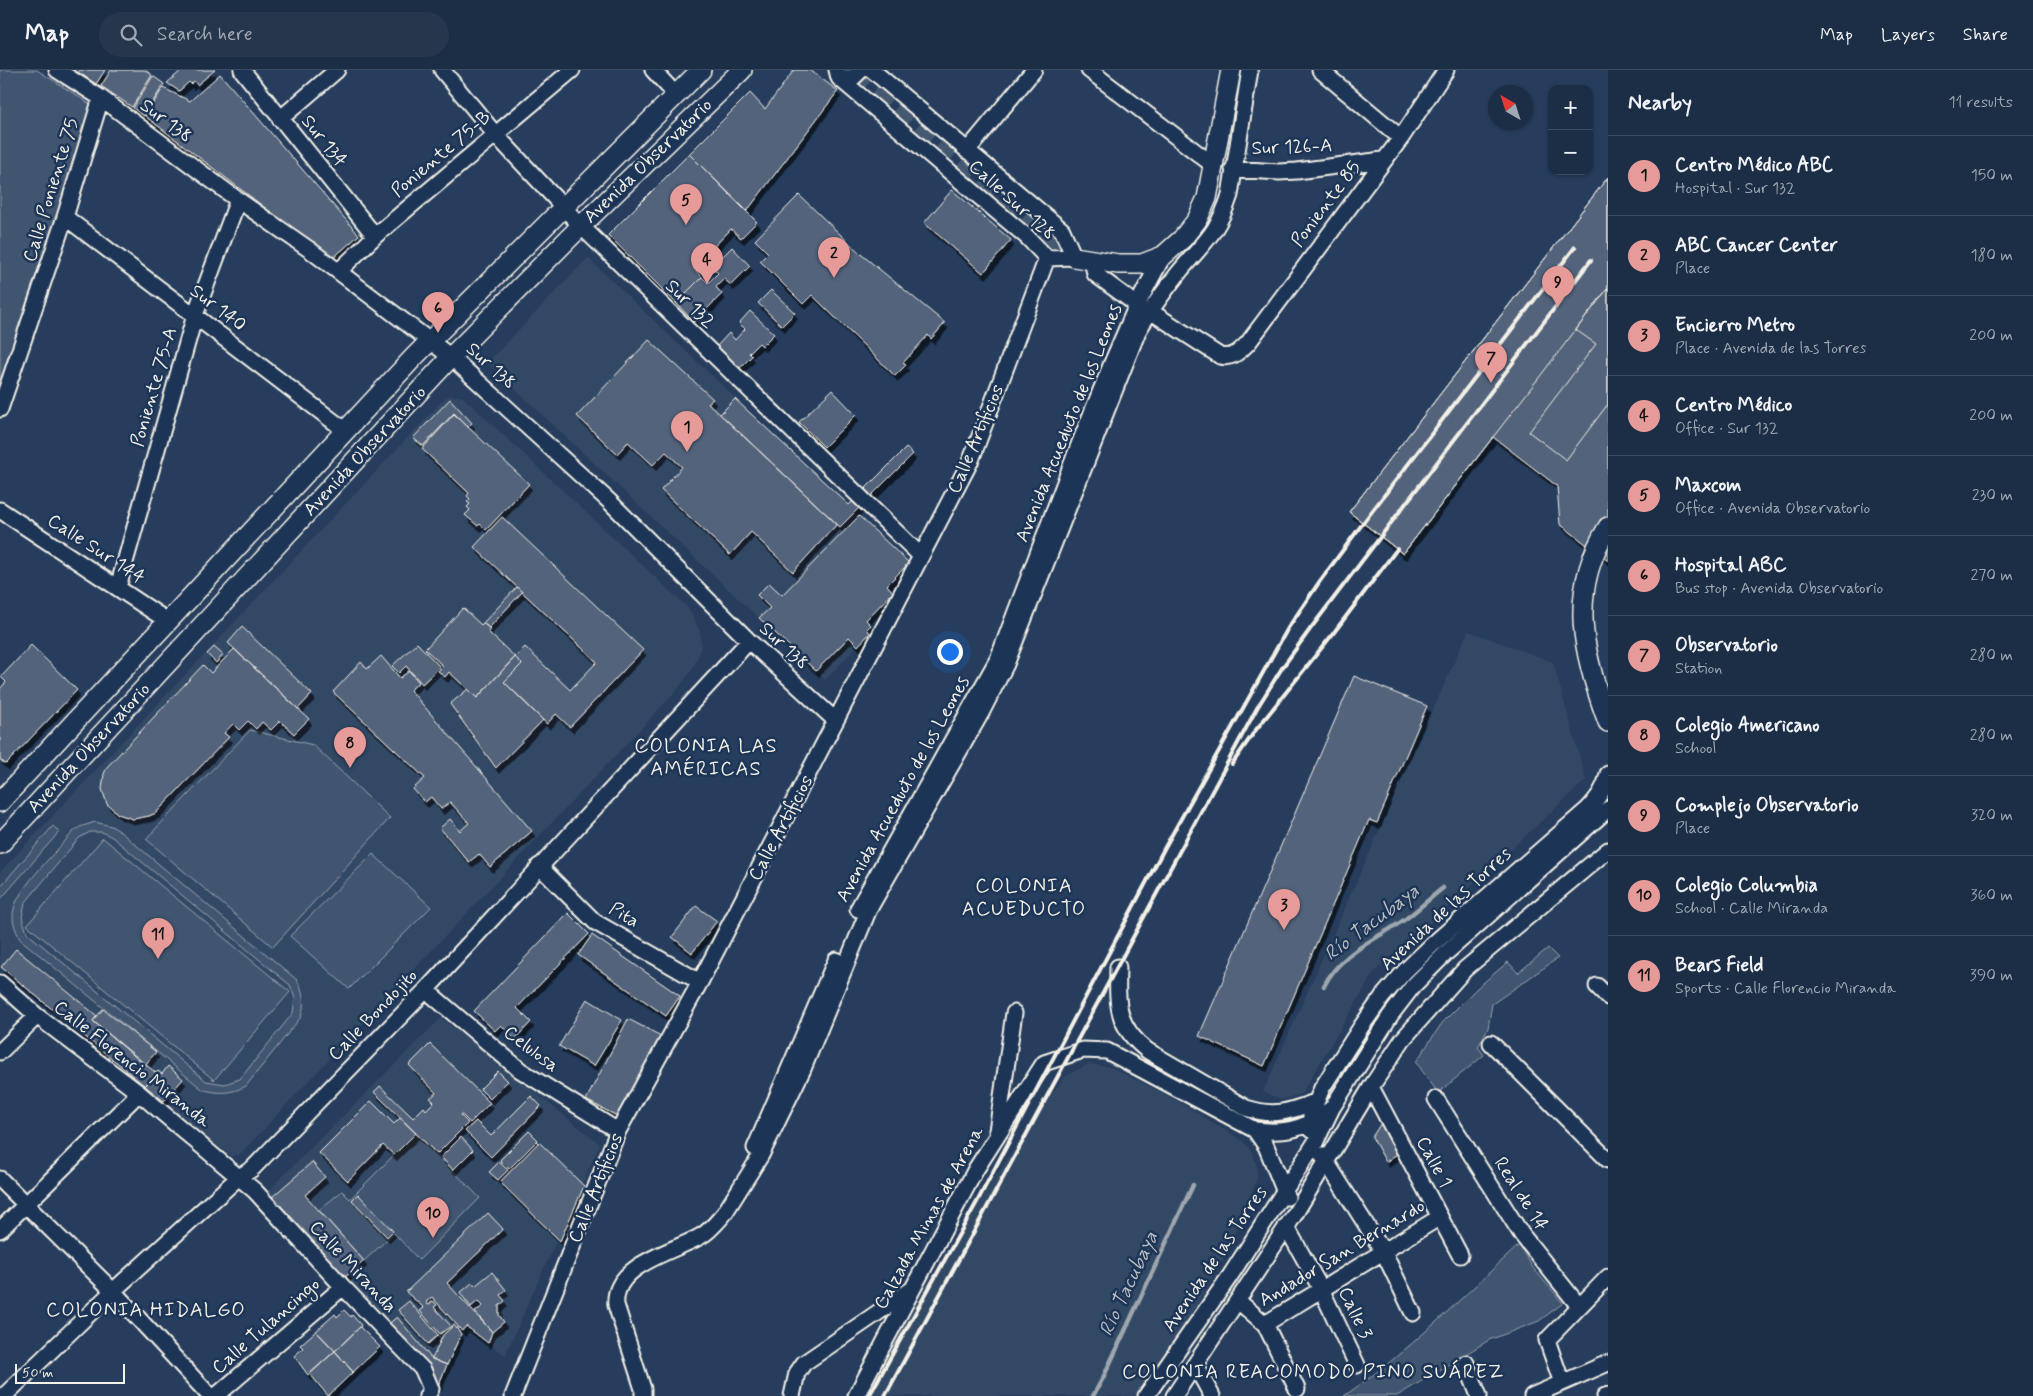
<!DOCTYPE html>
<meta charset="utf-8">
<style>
:root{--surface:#1c2e46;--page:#25364d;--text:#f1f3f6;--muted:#a0a8b3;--line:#3a4a5f;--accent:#e69b98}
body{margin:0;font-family:Mynerve,sans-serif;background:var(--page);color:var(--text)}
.controls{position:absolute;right:15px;top:15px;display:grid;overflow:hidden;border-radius:10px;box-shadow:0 1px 4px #0004}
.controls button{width:45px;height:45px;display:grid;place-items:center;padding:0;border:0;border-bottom:1px solid var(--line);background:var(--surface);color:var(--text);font:25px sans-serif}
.compass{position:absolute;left:1488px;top:15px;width:45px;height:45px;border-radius:50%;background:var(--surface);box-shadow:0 1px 4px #0004;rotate:321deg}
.scale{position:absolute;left:15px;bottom:12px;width:110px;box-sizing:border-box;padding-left:5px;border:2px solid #f4f1e8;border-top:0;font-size:14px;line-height:18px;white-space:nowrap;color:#f4f1e8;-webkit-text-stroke:4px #1d3557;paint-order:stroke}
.you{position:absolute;left:949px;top:581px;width:18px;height:18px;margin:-12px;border:4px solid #fff;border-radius:50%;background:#1a73e8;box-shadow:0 0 0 8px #1a73e833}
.badge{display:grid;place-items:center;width:32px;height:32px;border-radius:50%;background:var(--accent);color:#111;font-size:16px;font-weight:700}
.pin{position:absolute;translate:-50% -41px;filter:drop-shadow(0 1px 2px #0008)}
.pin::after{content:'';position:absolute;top:26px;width:18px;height:15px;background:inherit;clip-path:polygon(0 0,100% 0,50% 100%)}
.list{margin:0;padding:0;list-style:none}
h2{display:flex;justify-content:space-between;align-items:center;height:65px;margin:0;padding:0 20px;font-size:21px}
h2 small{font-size:16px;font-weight:400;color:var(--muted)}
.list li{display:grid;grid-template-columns:32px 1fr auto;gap:15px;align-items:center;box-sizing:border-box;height:80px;padding:0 20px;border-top:1px solid var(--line)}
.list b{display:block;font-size:19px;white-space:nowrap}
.list p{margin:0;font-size:16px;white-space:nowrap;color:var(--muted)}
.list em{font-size:16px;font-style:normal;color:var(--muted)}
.icon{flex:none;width:28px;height:28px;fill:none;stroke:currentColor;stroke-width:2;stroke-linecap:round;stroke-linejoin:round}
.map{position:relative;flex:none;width:1608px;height:1326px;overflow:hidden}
header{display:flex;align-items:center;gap:30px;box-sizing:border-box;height:70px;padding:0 25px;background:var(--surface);border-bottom:1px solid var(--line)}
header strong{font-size:24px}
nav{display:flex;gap:28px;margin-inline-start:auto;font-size:18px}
.search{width:350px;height:45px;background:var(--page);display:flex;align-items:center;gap:12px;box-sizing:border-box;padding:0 18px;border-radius:28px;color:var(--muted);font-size:19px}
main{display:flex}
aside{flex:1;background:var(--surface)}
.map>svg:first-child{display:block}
</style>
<header>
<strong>Map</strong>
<div class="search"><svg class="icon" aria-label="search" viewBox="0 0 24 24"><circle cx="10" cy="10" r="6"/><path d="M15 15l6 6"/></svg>Search here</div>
<nav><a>Map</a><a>Layers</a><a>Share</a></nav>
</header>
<main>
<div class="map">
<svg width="1608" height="1326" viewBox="0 0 1608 1326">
<defs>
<filter id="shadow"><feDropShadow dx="3" dy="5.5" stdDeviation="0" flood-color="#0009"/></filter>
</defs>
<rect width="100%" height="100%" fill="#263d5d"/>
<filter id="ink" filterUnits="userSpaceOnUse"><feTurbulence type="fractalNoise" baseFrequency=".02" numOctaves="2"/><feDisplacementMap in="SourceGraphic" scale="10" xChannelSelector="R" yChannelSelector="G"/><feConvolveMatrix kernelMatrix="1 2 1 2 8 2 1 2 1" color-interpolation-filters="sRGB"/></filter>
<g filter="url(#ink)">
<path fill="#334966" d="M588,188L909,493L887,515L866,550L871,555L867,559L870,563L825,610L487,293Z
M450,325L463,327L688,538L700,561L701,576L698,586L692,600L677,620L242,1082L238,1085L232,1086L220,1078L0,895V802L445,328Z
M1468,561L1553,592L1586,710L1446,839L1375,901L1301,1024L1281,1030L1263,1022Z
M441,948L600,1074L505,1285L465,1257L438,1316L268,1121Z
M1089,994L1110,997L1169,1026L1243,1071L1253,1083L1257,1098V1108L1251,1126L1224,1187L1188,1250L1137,1326H866L921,1224L1012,1081L1064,1007Z"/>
<path fill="#40546f" stroke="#9aa2ac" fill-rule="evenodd" d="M0,0H37L93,36L59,145L0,312Z
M250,660L313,675L390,748L273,877L146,769Z
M95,752L111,756L118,760L297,910C304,923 305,934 301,947L246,1016C231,1024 217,1024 202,1019L20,869C15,859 11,849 14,839C18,818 59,779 73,762L80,757ZM90,762H102L112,767L290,915L295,928L293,943L240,1009L225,1014L206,1011L27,863L22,847L25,833L79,768Z
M53,756L59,762L0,830V817Z
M103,768L290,922L214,1010L27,855Z
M373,784L431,837L349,919L290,866Z
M1548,878L1558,888L1492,934L1488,958L1478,977L1484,985L1438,1023L1416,992L1442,953L1477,918L1508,892L1518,903Z
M416,1063L480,1128L419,1190L394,1163L364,1191L319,1140L342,1121L350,1129Z
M1519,1175L1533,1198L1563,1233L1539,1251L1489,1270L1397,1326H1344C1408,1283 1462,1227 1519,1175Z"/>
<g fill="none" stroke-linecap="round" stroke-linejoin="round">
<path stroke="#9fa7ae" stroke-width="4.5" d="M1324,916C1340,883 1375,870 1404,850C1418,840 1430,828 1443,818
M1093,1326L1103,1308L1193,1115"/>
</g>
<path fill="#52647b" stroke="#f4f1e8" filter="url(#shadow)" d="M79,0H105L96,14L78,2Z
M111,0H145L152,5L132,37L101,16Z
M182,0H215L197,15L194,11L191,14L189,12L179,21L167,13Z
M794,0H810L838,21L747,141L689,84L750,23L765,39Z
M220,4L359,165L332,189L145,46L163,18L190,31Z
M153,6L164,14L144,46L133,38Z
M689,84L757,152L741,168L731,159L693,198L702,207L676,233L608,165Z
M1608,107V218L1403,484L1349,442Z
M1608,107V491L1560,454L1557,416L1493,367L1403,484L1349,442Z
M952,120L1011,170L983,203L924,153Z
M799,125L862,185L945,253L931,269L928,265L903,293L906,295L895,306L812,225L803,234L760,191L768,183L755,170Z
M732,177L750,196L731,215L724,209L716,217L722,224L694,252L676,233L702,207L708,213L718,203L712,197Z
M1608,218V334L1566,390L1529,362L1596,274L1576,260Z
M771,220L795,243L782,256L758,233Z
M750,241L774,264L762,276L759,273L749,283L752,286L740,298L717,276L729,263L735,270L745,259L739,253Z
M649,270L713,329L708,333L837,454L793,502L751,462L730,485L661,420L682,397L666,382L653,395L628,372L617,384L577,346Z
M832,320L856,345L824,377L799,352Z
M450,329L472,353L468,357L454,343L423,376L413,368Z
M735,329L849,435L906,378L913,384L840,457L720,344Z
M454,344L529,414L486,460L480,454L478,456L465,445L470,440L467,437L470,434L467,432L470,429L467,426L469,423L422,379Z
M859,446L909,493L887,515L893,522L866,550L871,555L867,559L870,563L858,576L849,567L816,601L759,548L770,538L757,525L769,513L782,525Z
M502,447L643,580L570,657L556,644L547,654L504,612L522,594L515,587L525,577L570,620L597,592L474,477Z
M517,517L522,522L489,558L483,553Z
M463,538L481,555L483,553L489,558L490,559L488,562L515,587L477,628L449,602L445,607L438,601L443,596L425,579Z
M242,557L312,624L298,639L228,573Z
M417,573L440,597L422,614L406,596L399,603L392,596Z
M31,575L77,620L6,694L0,690V619L6,612L1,607Z
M214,577L223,585L216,593L207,584Z
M234,579L309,649L294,664L280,651L271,660L262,652L256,659L248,651L239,660L233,654L224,663L229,667L156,743L149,746L133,749L118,744L107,734L102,719L104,704L107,697L203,595L211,603Z
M381,586L400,608L409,601L419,612L410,620L532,761L490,797L479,784L469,792L440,758L450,749L460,761L469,753L450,732L441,739L431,727L425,732L413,719L425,708L333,622L361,592L367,599Z
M515,587L522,594L504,612L543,650L496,698L450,634L468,619L477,628Z
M1354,606L1427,636L1377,753L1369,750L1264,996L1199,966Z
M696,836L717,851L692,883L672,867Z
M568,843L589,864L517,938L531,952L515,969L501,955L495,961L474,941Z
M592,865L680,926L666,946L578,885Z
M16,879L97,946L93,951L156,1003L145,1016L1,897Z
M587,929L622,950L594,996L559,976Z
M103,939L156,982L145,995L93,951Z
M628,949L663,967L621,1048L586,1030Z
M430,974L490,1033L470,1053L461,1044L460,1045L468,1053L437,1084L374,1022L380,1016L413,1048L424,1037L426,1040L434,1032L430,1028L436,1023L409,995Z
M168,996L183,1009L164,1031L145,1016L158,1001L162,1004Z
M498,1001L508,1011L490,1029L480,1019Z
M531,1026L541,1036L491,1087L465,1061L476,1051L491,1066Z
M371,1031L394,1054L400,1048L416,1063L394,1085L383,1075L348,1111L319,1083Z
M1383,1050L1401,1081L1386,1092L1372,1067Z
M529,1061L538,1070L509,1099L500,1090Z
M461,1067L473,1080L453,1100L441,1087Z
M539,1072L584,1116L560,1171L500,1112Z
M312,1092L325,1107L305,1125L364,1191L344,1208L272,1127Z
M499,1092L508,1100L498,1110L489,1102Z
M358,1124L393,1161L387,1167L352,1130Z
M488,1143L503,1159L447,1213L492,1262L488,1273L466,1256L462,1261L432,1227L426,1232L428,1235L433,1231L437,1235L434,1237L451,1256L440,1264L420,1241L424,1238L406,1222Z
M492,1202L506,1220L500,1225L505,1231L499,1236V1245L504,1252L492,1262L475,1242L483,1236L478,1231L471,1237L460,1223L472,1213L475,1216Z
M409,1231L438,1265L428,1274L398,1240Z
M344,1240L351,1247L352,1245L361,1255L360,1257L335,1281L316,1261L335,1244L337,1247Z
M397,1247L432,1289L447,1295L438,1316L386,1256Z
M454,1255L461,1264L447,1295L432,1289L443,1265Z
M360,1257L380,1277L353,1302L335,1281Z
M316,1261L335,1281L308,1305L294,1286L303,1278L300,1275Z
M335,1281L353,1302L328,1326L310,1304Z"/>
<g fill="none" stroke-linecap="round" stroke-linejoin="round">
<path stroke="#455872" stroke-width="19" stroke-dasharray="19 9" stroke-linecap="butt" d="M855,0L871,16L1074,187"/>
<defs>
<path id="minor" d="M57,0L101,28L238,130L310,180L451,287L609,431L749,571L835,650
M242,0L375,166
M442,0L495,64L581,156L921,486
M653,0L676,25
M837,0L839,8L1027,167L1047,188L1074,187L1062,160L872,0
M1089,0L1213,95
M1320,0L1401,68
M839,8L854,7L861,0
M280,49L337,0
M967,81L1034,0
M1233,99L1279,102L1297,101L1383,90
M65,147L346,361
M1092,189L1095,204L1137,235
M339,201L375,166L572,0
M1150,241L1220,286C1233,289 1240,281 1248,273L1401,68L1446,0
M0,339L65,147L101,28
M0,440L169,552
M118,517L195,245L238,130
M539,796L595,852L700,912
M858,839L998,589L1079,375L1112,293L1137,235L1163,186
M1118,897C1117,934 1116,957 1148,981L1246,1038C1274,1047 1288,1042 1315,1032
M0,913L37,946L139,1023L255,1121L343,1217L423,1300L431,1319L427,1326
M1597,916L1608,927
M426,920L520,1000L618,1061
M1491,973L1608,1090
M0,982L37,946
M1371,1017L1460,1185
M1436,1029L1522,1165L1579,1236
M1255,1060L1266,1076L1287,1127
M1311,1060V1045L1322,1018L1361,957L1383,926L1405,901L1432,875L1588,739C1598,728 1605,719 1608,704
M997,1061L1014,943
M755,1078L836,890
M1322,1085L1384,1183L1413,1243
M0,1109L113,1221L210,1326
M1286,1156L1321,1219L1357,1295
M0,1160L139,1023
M1238,1231L1265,1254L1297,1319
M1265,1254L1440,1147
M1466,1293L1479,1326
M1195,1295L1212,1326
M1562,1313L1547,1270L1608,1207
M4,1326L113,1221L239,1107L252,1099L426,920L749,571
M216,1326L343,1217
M513,1326L618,1061L700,912L971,390L1047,188
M643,1326V1319L616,1235C612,1195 673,1182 701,1166C710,1161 717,1152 724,1144L761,1085L803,999L869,839L981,643L1006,594L1138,261C1150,240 1165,220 1180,201C1204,172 1218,163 1230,125L1250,0
M792,1326L797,1303L804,1293L911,1220
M856,1326L976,1099L1044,993L1083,980L1107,981L1255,1060C1289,1064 1303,1059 1331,1039
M1146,1326L1230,1206L1315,1073L1332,1038L1390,946L1413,916L1445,884L1608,739
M1174,1326L1293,1147L1371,1017L1403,969L1465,899L1608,780
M1532,1326L1608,1293
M1605,1326L1608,1325"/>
<path id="major" d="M1074,187L1118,194H1142L1163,186L1182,169L1197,150L1207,128L1231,0
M1608,457C1567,522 1583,585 1608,652
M0,732L414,287L701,0
M0,774L451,287L581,156L742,0"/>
</defs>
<use href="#minor" stroke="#f4f1e8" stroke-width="19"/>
<use href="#major" stroke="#f4f1e8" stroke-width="22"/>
<use href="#minor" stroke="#1d3557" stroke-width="15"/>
<use href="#major" stroke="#1d3557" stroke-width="19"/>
<path stroke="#f4f1e8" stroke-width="4" d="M1232,694L1255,661L1332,565L1397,479
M869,1326L977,1132L1165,777L1288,558L1320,511L1363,453L1575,177
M885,1326L1257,638L1282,598L1311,558L1591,190"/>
</g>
</g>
<g text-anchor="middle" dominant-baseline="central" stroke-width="5" stroke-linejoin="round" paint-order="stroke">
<g font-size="19" fill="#f4f1e8" stroke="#1d3557">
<text transform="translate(166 51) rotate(37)">Sur 138</text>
<text transform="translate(324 71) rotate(51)">Sur 134</text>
<text transform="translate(1292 77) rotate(-2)">Sur 126-A</text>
<text transform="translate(441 84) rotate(-40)">Poniente 75-B</text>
<text transform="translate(648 91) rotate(-44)">Avenida Observatorio</text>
<text transform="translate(51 120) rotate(-73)">Calle Poniente 75</text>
<text transform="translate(1012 130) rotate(42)">Calle Sur 128</text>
<text transform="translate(1326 134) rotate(-53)">Poniente 85</text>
<text transform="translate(690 234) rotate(44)">Sur 132</text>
<text transform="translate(218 238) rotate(37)">Sur 140</text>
<text transform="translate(491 296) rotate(42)">Sur 138</text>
<text transform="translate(154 317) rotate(-74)">Poniente 75-A</text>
<text transform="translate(1069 353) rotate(-68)">Avenida Acueducto de los Leones</text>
<text transform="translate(976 369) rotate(-67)">Calle Artificios</text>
<text transform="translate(365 381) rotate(-47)">Avenida Observatorio</text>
<text transform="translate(96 479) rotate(33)">Calle Sur 144</text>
<text transform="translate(784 576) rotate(43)">Sur 138</text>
<text transform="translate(89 678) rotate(-47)">Avenida Observatorio</text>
<text transform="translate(903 719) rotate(-61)">Avenida Acueducto de los Leones</text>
<text transform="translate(781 758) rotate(-62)">Calle Artificios</text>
<text transform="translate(1446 839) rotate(-43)">Avenida de las Torres</text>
<text transform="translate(624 845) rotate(31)">Pita</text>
<text transform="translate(373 945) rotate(-46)">Calle Bondojito</text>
<text transform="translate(531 979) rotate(37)">Celulosa</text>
<text transform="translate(132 994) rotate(38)">Calle Florencio Miranda</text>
<text transform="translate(1434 1092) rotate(62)">Calle 1</text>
<text transform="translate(596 1118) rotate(-68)">Calle Artificios</text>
<text transform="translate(1521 1124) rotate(57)">Real de 14</text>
<text transform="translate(929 1148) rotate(-61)">Calzada Minas de Arena</text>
<text transform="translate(1342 1183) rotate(-31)">Andador San Bernardo</text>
<text transform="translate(1215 1189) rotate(-56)">Avenida de las Torres</text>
<text transform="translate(353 1197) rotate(47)">Calle Miranda</text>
<text transform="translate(1355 1243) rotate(65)">Calle 3</text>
<text transform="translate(266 1256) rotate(-41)">Calle Tulancingo</text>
</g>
<g font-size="20" letter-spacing="1" fill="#f4f1e8" stroke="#1d3557">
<text x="706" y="676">COLONIA LAS<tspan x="706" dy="23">AMÉRICAS</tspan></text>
<text x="1024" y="816">COLONIA<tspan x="1024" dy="23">ACUEDUCTO</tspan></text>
<text x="146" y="1240">COLONIA HIDALGO</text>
<text x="1313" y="1302">COLONIA REACOMODO PINO SUÁREZ</text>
</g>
<g font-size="20" font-style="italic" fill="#bcbfc2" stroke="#1d3557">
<text transform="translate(1372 853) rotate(-37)">Río Tacubaya</text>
<text transform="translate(1129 1214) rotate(-65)">Río Tacubaya</text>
</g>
</g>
</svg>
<div class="controls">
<button>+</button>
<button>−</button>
</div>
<svg class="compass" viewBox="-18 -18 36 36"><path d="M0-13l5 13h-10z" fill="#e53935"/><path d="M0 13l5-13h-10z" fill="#a0a8b3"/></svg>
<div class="scale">50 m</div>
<div class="you"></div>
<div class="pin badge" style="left:687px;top:382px">1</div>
<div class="pin badge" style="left:834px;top:208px">2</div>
<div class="pin badge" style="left:1284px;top:860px">3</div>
<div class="pin badge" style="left:707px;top:214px">4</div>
<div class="pin badge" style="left:686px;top:155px">5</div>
<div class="pin badge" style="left:438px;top:263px">6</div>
<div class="pin badge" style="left:1491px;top:313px">7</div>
<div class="pin badge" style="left:350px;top:698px">8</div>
<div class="pin badge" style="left:1558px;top:237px">9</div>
<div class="pin badge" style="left:433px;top:1168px">10</div>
<div class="pin badge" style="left:158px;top:889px">11</div>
</div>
<aside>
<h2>Nearby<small>11 results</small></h2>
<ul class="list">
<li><span class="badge">1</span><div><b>Centro Médico ABC</b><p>Hospital · Sur 132</p></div><em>150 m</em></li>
<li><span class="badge">2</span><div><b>ABC Cancer Center</b><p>Place</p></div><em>180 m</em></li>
<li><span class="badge">3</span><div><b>Encierro Metro</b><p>Place · Avenida de las Torres</p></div><em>200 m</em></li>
<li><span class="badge">4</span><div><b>Centro Médico</b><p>Office · Sur 132</p></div><em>200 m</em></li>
<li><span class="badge">5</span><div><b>Maxcom</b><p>Office · Avenida Observatorio</p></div><em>230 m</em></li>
<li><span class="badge">6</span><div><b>Hospital ABC</b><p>Bus stop · Avenida Observatorio</p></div><em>270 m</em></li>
<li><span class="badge">7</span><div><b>Observatorio</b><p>Station</p></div><em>280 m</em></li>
<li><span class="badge">8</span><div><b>Colegio Americano</b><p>School</p></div><em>280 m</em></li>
<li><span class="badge">9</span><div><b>Complejo Observatorio</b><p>Place</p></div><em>320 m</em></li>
<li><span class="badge">10</span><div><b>Colegio Columbia</b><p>School · Calle Miranda</p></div><em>360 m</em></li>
<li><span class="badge">11</span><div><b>Bears Field</b><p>Sports · Calle Florencio Miranda</p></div><em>390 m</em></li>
</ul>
</aside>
</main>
